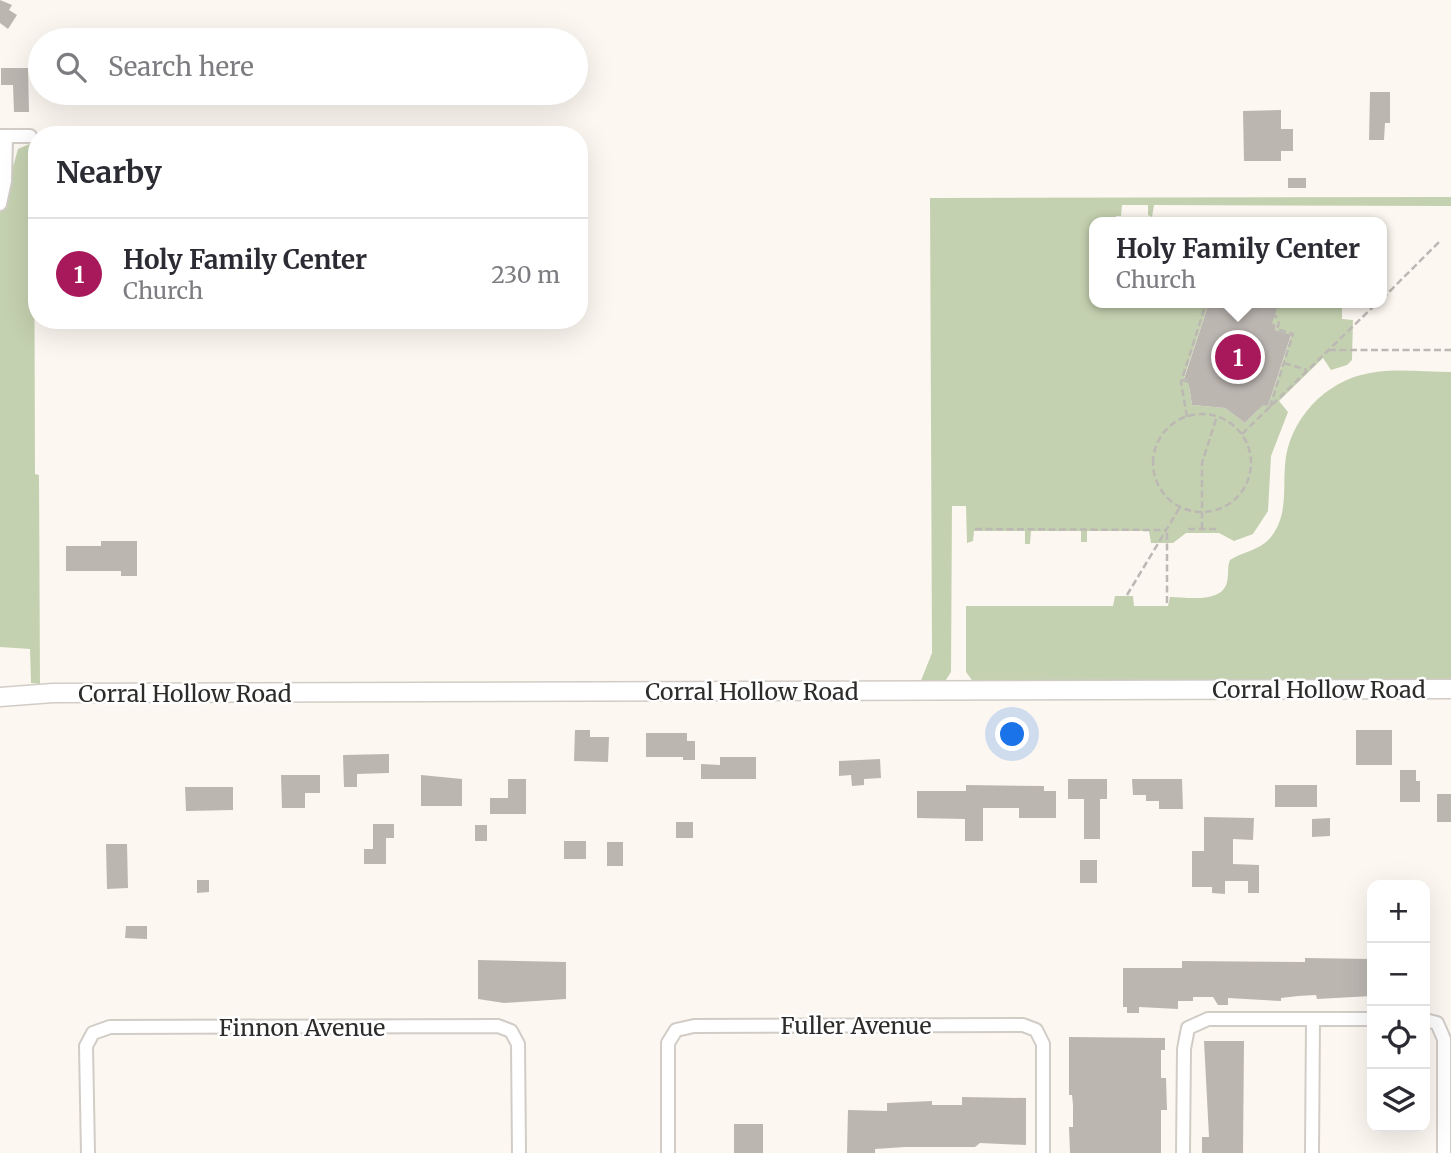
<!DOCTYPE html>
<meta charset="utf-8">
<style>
:root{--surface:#fff;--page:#f2f2f3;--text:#2b2b33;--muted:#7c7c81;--line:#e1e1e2;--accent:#a7195a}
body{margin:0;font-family:Merriweather,serif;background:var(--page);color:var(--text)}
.controls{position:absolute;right:21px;bottom:21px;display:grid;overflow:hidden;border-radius:14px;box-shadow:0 7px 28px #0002}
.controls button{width:63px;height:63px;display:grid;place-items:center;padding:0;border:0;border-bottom:2px solid var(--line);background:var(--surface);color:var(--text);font:35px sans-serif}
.you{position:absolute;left:1013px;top:735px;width:24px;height:24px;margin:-18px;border:5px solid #fff;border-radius:50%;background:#1a73e8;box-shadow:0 0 0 10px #1a73e833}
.badge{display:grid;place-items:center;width:46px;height:46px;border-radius:50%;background:var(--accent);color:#fff;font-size:23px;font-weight:700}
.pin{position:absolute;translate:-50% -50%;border:4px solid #fff;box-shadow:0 2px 7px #0006}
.popup{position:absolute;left:1089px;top:217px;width:298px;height:91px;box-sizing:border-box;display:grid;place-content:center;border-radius:14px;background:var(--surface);filter:drop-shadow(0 2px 5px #0005);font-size:23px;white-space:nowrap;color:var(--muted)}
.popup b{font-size:26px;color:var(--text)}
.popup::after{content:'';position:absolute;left:50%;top:100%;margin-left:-14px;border:14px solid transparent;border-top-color:var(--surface)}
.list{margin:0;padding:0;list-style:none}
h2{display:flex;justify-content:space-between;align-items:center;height:91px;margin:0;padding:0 28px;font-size:30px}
h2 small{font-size:23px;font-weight:400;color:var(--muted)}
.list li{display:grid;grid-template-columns:46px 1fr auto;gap:21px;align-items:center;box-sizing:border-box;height:112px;padding:0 28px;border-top:2px solid var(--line)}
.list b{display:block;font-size:26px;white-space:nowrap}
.list p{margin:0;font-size:23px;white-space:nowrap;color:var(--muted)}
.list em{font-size:23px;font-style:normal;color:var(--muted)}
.icon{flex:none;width:38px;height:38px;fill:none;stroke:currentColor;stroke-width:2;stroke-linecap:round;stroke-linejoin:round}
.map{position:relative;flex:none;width:1451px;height:1153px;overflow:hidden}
.search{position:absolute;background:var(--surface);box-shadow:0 7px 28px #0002;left:28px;top:28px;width:560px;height:77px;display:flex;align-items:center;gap:18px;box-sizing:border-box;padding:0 24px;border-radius:38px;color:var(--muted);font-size:26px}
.panel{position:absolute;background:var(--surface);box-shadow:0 7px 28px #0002;left:28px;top:126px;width:560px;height:203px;border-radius:28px}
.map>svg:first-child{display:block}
</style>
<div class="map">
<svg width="1451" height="1153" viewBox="0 0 1451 1153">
<rect width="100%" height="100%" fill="#fdf7f1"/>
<path fill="#c4d1b0" d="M34,142L35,474L39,475L40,684L31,683L30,649L0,647V167H13L18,149Z
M1451,197V206L1154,205L1152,217L1148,215V205H1122L1121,216H1116L1115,222H1094V303H1209L1184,378L1194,382L1189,387L1192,405L1225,408L1245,423L1258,410L1257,402L1268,406L1291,336L1275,330L1276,325L1268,322L1272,310L1276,311L1279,303H1342V319L1353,320L1352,360L1347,365L1331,370L1323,358L1279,401L1288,412L1271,456L1268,511L1253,534L1234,541L1219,533H1186L1173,543H1151L1149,531H1087V542H1081V531H1031L1030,544H1025V531H974L973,541L967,543L966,506H952L951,672L944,683H920L932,653L930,198Z
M1451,372V682L974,683L966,672V606H1113L1115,596H1133L1134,606H1168L1170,597C1186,597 1222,604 1227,582C1229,574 1227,567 1230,560C1244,551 1259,551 1271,537C1288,515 1283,490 1285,465C1288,420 1326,380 1370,373C1396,368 1425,372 1451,372Z"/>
<path fill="#bcb6b1" d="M0,0L12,5L9,10L17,15L8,29L0,23Z
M1,68H28L29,112H14L13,85H1Z
M1370,92H1390V123H1385L1384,140H1369Z
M1281,110V129H1293V151H1281V161H1244L1243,111Z
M1288,178H1306V188H1288Z
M1209,303L1233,310L1235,303H1279L1272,323L1276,325L1275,330L1291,335L1268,406L1263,405L1245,423L1225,408L1192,405L1188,380L1184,379Z
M101,541H137V576H121V571H66V546H101Z
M575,730H590V737H609L608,762L574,761Z
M1356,730H1392V765H1356Z
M646,733H687V741H695V760H683V757H646Z
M389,754V773L357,774V787H344L343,755Z
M720,757H756V779H701V764L720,765Z
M880,759L881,778L864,779V785L852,786L851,775L839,776V761Z
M1400,770H1416V781H1420V802H1400Z
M281,775H320V793H305V808H282Z
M421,775L462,779V806H421Z
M508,779H526V814H490V798H508Z
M1068,779H1107V799H1100V839H1084V799H1068Z
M1132,779H1182L1183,809H1159V801H1146V795H1133Z
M966,785L1044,786V791H1056V818H1019V808H983V841H965V819L917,818V791H966Z
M1275,785H1317V807H1275Z
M185,787H233V810L186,811Z
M1437,794H1451V822H1437Z
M1204,817L1254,818L1253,840L1233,839V864L1259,865V893H1248V881H1225V894L1212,893V887H1192V851H1204Z
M1330,818V836L1312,837V819Z
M676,822H693V838H676Z
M373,824H394V838H386V864H364V849H373Z
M475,825H487V841H475Z
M564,841H586V859H564Z
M607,842H623V866H607Z
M106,844H127L128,888L107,889Z
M1080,860H1097V883H1080Z
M197,880H209V892L197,893Z
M126,926H147V939L125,938Z
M1305,958L1372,959V996L1317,999L1316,995L1298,996L1281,998V1001L1228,998V1005H1218L1213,997H1193V1001H1178V1009L1139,1007V1013H1127V1007H1123V968H1182V961L1305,962Z
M478,960L566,962V999L504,1003L478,999Z
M1069,1037L1165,1038V1050H1161V1078H1166L1167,1110H1161V1153H1070L1069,1127H1073V1105L1072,1095H1069Z
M1204,1041H1244L1243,1153H1202V1137H1209Z
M962,1097L1026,1098V1145L980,1143L975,1147H905L875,1149V1153H847L848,1110L887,1111V1103L932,1101V1105H962Z
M734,1124H763V1153H734Z"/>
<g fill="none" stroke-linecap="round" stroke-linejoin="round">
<defs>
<path id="minor" d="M0,136H30
M0,204L5,181L6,136
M1425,1020L1437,1023L1444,1039V1153
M88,1153L86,1046L93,1033L110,1027L498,1026L511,1031L518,1044L519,1153
M668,1153V1043L676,1030L694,1026L1023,1025L1036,1030L1043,1044V1153
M1183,1153L1184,1049L1188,1028L1208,1019H1372
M1312,1153L1313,1020"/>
<path id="primary" d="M0,697L53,693L1451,689"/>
</defs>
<use href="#minor" stroke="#d2ccc7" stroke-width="16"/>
<use href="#primary" stroke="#d2ccc7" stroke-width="21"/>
<path stroke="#bcb8b3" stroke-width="2.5" stroke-dasharray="7 3.5" stroke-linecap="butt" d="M1382,299L1439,242
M1217,303L1231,307L1232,303
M1329,350H1451
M1284,363L1307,370
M1182,380L1192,383
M1270,407L1293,334L1277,329L1279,323L1275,315
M1153 463a49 49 0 1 1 98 0a49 49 0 1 1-98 0Z
M1187,417L1181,382L1206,303
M1242,434L1377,303
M975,529L1167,530
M1188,529H1216
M1202,529V463L1217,416
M1167,533V604
M1127,595L1180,507"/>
<use href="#minor" stroke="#fff" stroke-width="12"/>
<use href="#primary" stroke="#fff" stroke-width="18"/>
</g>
<g text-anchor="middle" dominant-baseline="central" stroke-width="5" stroke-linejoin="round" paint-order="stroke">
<g font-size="23" fill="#2e2c2a" stroke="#fff">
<text x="1319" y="689">Corral Hollow Road</text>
<text x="752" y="691">Corral Hollow Road</text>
<text x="185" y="693">Corral Hollow Road</text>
<text x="856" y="1025">Fuller Avenue</text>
<text x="302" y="1027">Finnon Avenue</text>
</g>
</g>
</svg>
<div class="controls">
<button>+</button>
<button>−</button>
<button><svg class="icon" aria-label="locate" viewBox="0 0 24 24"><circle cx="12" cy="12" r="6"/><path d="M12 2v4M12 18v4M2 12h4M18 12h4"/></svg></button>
<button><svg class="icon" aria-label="layers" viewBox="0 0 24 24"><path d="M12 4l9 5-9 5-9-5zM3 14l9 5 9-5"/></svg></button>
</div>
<div class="you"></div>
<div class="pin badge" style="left:1238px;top:357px">1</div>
<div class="popup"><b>Holy Family Center</b>Church</div>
<div class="search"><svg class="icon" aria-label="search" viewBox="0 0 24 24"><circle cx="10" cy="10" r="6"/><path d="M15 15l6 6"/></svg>Search here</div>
<section class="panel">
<h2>Nearby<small></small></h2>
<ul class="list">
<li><span class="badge">1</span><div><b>Holy Family Center</b><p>Church</p></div><em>230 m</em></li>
</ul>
</section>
</div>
